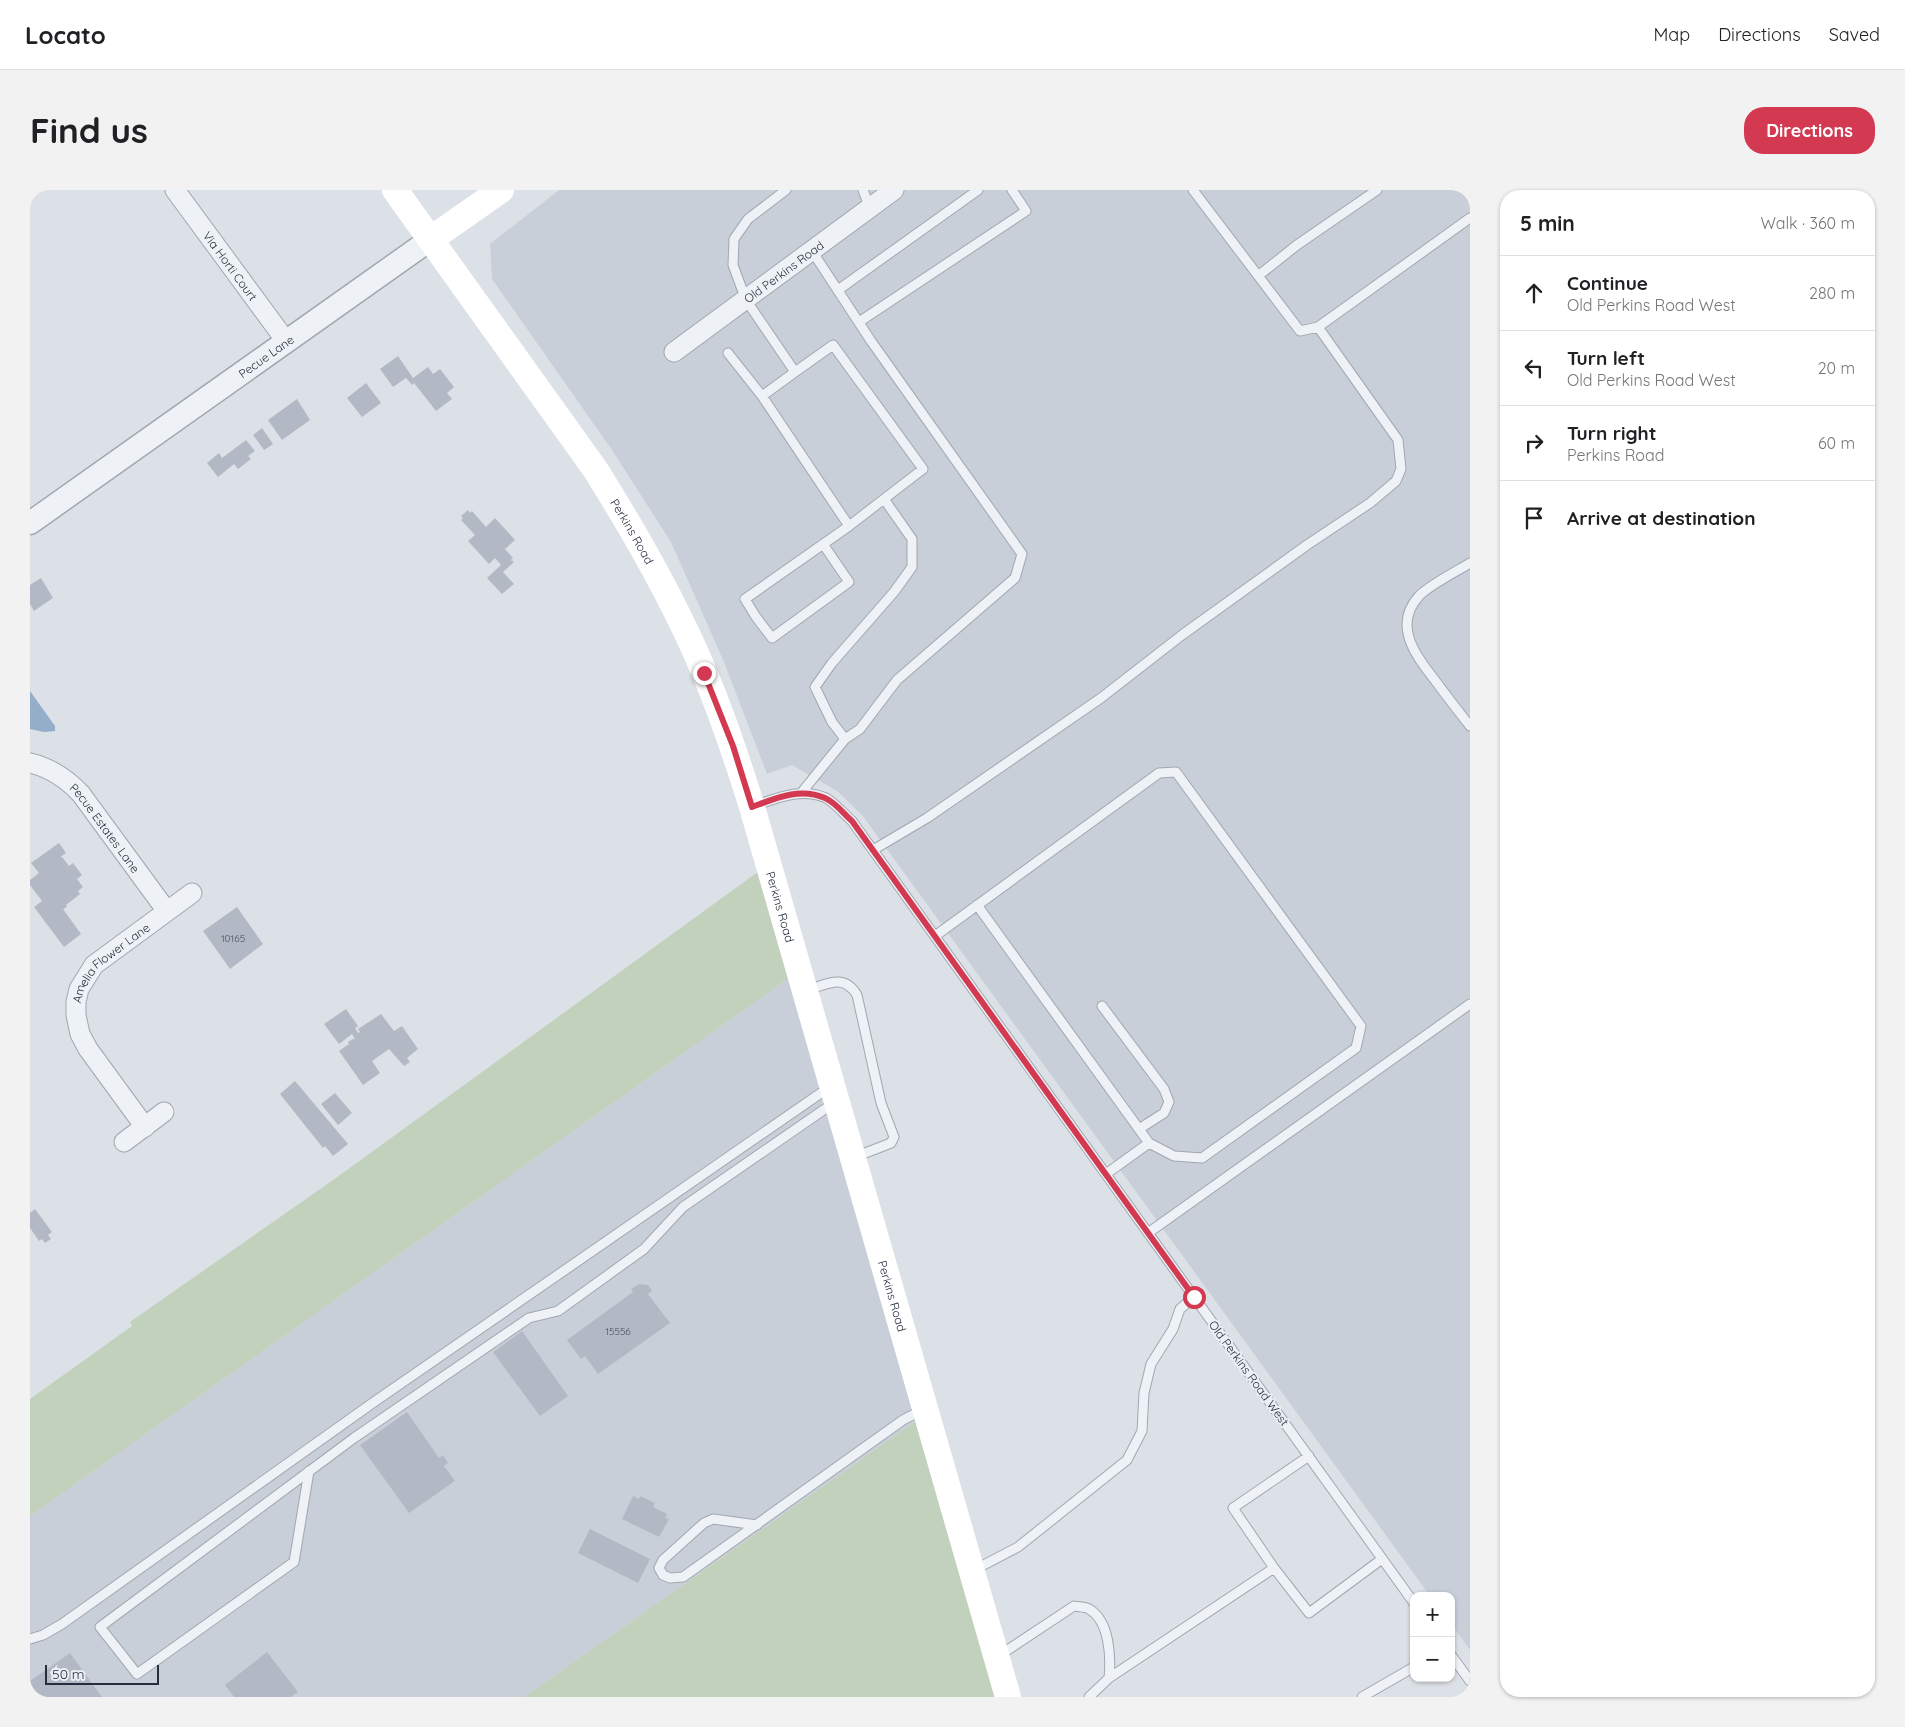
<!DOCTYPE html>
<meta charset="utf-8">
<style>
:root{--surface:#fff;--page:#f2f2f2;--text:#202124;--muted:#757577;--line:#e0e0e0;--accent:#d33951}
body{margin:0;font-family:Quicksand,sans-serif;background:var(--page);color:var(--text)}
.controls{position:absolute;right:15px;bottom:15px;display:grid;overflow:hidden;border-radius:10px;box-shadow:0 1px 4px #0004}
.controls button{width:45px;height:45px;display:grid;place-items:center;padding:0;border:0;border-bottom:1px solid var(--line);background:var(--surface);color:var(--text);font:25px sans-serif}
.scale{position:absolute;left:15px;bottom:12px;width:114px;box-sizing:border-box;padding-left:5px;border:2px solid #252e3d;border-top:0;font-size:14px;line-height:18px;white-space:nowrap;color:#252e3d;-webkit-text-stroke:4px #ebeff4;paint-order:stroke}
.stop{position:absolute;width:15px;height:15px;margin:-11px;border:4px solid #d33951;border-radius:50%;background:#fff}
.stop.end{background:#d33951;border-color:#fff;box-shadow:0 1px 5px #0008}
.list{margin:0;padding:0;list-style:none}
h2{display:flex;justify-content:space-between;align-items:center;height:65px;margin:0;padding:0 20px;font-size:21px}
h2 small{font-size:16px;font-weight:400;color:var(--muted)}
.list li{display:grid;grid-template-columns:32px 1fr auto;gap:15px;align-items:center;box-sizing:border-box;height:75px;padding:0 20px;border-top:1px solid var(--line)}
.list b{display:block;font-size:19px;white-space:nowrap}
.list p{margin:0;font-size:16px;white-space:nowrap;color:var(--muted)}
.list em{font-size:16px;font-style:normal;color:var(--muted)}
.icon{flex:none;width:28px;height:28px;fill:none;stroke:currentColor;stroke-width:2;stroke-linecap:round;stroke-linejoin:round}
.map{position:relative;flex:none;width:1440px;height:1507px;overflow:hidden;border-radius:20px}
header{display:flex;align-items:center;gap:30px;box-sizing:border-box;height:70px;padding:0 25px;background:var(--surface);border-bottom:1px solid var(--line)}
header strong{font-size:24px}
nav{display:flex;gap:28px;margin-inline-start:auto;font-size:18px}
.intro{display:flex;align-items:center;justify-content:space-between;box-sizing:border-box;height:120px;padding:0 30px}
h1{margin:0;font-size:35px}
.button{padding:12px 22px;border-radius:20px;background:var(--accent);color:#fff;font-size:18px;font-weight:700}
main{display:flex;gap:30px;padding:0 30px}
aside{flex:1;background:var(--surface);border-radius:20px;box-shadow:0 1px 4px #0004}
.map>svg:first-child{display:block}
</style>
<header>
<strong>Locato</strong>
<nav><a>Map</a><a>Directions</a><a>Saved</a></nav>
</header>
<div class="intro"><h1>Find us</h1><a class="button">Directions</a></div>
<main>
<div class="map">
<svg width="1440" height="1507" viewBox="0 0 1440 1507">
<rect width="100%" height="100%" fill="#dce0e7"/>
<path fill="#c9cfd9" d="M529,0H1440V1460L1421,1434V1406H1400L832,625L807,601L762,575L737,584L694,472L641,352L582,260L462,89L460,54Z
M762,786L890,1228L494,1507H0V1326Z"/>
<path fill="#c2d1bc" d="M732,679L762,786L0,1326V1209L102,1136L100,1132L306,988Z
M890,1228L969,1507H494Z"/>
<path fill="#94aec9" d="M0,501L25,536V541L14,542L0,539Z"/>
<path fill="#b3b9c4" d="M368,166L383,188L398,177L403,184L410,179L424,197L417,203L422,209L406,221L384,193L382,195L376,188L363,197L350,179Z
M336,193L351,213L332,227L317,208Z
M267,209L280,230L252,250L238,230Z
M232,238L243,254L234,260L223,245Z
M216,250L225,261L218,266L221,269L208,279L204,274L188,287L177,273L189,263L192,268Z
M438,320L440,323L442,321L456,337L465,328L485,350L475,359L483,368L481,370L484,372L473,382L484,394L472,404L457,388L471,375L465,368L459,374L438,351L445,345L431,330L433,328L431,326Z
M11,388L23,408L4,421L0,414V395Z
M29,653L36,663L30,667H32L39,676L43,673L52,685L47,689L53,697L48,701L50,704L36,715L37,717L33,719L51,744L34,757L4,717L12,711L0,695V690L9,683L1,673Z
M207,717L233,754L200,779L173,741Z
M316,819L328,836L325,838L328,843L330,842L328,839L351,824L364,841L372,836L388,859L377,868L380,872L374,876L359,859L342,871L350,883L333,895L309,861L319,854L318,852L323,849H325L322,844L309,854L294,834Z
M265,891L318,954L303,966L295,956L293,958L250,904Z
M305,903L322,923L308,935L291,914Z
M5,1019L22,1042L18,1045L21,1049L15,1053L12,1049L9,1051L0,1038V1023Z
M609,1094L618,1095L622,1101L618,1104L640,1133L568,1184L555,1166L551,1169L537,1150L603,1102L601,1099Z
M492,1141L538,1206L510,1226L463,1162Z
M377,1222L409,1268L413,1265L418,1273L414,1276L425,1291L379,1323L330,1255Z
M603,1306L609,1309L610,1306L625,1313L623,1317L637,1324L635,1328L639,1329L629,1347L592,1329Z
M560,1339L620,1369L608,1393L548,1363Z
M237,1462L268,1502L261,1507H204L195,1495Z
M40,1463L72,1507H0V1491Z"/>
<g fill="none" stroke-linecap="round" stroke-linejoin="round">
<defs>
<path id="service" d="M756,0L718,29L704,49L703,75L716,110L765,182L803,155L893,279L854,309L882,349V377L864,402L802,473L785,497L802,532L815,549L772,602
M833,0L840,18
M1163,0L1270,141L1288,137L1440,28
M782,61L841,151L992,364L985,388L867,490L830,539L815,549
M1228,86L1267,55L1347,0
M808,100L948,0
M829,132L996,21L982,0
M698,163L732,206
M765,182L732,206L819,336L854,309
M793,354L819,392L742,448L726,427L715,409L819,336
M1440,373C1427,381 1398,396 1389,406C1361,437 1388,468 1407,493C1418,508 1429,522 1440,536
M724,616C747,608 772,597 796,608C805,613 814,624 822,631L1384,1413
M843,660L897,628L1071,508L1152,445L1277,355L1340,313L1366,291L1371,279L1368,250L1288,137
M905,746L1129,583L1146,582L1331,836L1326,858L1172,968L1144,966L1119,953L947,715
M777,800C797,794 814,783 827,805L851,913L864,947L861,953L825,967
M1072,816L1134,899L1139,912L1134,923L1109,939
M1076,984L1119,953
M1118,1043L1440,814
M1279,1266L1203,1318L1244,1378L1279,1423L1352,1369
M279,1281L264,1372L107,1484L70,1437L324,1248L499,1128L528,1121L614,1059L653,1017L805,912
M727,1335L683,1329L674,1333L633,1370L629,1378L633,1385L640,1388L653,1387L873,1230L892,1220
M944,1380L988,1357L1097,1270L1112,1241L1114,1203L1121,1174L1143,1139L1150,1119L1164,1107
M0,1449L13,1445L32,1434L344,1212L801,896
M970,1465L1044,1416C1048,1417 1056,1417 1059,1419C1080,1431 1081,1468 1079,1488
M1421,1465L1440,1491
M1059,1507L1079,1488L1244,1378
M1332,1507L1384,1477"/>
<g id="minor">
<path id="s1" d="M145,0L256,151"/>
<path id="s2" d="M644,162L864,0"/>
<path id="s3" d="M0,573C21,578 37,589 51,604L136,720"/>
<path id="s4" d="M115,937L58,859L50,844L46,825V812L49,799L64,775L162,703"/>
<path d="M94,952L134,922"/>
</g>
<g id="tertiary">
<path id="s5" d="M0,333L401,49"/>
</g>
</defs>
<use href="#service" stroke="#a1a7b1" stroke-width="11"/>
<use href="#minor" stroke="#a1a7b1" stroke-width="21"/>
<use href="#tertiary" stroke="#a1a7b1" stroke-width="25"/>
<use href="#service" stroke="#eef1f5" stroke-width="9"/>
<use href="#minor" stroke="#eef1f5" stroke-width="19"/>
<use href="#tertiary" stroke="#eef1f5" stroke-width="22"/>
<g stroke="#fff" stroke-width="26">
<path id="s6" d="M365,0L565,279C606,344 645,412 675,484C693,527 708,572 722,617L978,1507"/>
<path d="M401,49L471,0"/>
</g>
</g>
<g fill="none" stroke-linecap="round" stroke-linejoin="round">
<path stroke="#d33951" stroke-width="6" d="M674,483L703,556L722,617C746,608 770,597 795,608C805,612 814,624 822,631L1164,1107"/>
</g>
<g text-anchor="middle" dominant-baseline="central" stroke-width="4" stroke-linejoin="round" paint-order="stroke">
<g font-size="10" fill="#48515f">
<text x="203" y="748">10165</text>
<text x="588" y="1141">15556</text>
</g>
<g font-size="12" fill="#252e3d" stroke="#ebeff4">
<text stroke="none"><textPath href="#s1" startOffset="94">Via Horti Court</textPath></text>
<text stroke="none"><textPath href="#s2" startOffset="136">Old Perkins Road</textPath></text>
<text stroke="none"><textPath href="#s5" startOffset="289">Pecue Lane</textPath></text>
<text stroke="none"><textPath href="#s6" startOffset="416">Perkins Road</textPath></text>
<text stroke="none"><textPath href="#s3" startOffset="102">Pecue Estates Lane</textPath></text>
<text stroke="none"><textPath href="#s6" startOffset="821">Perkins Road</textPath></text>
<text stroke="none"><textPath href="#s4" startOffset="200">Amelia Flower Lane</textPath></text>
<text stroke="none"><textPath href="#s6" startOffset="1226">Perkins Road</textPath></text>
<text transform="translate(1219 1183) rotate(54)">Old Perkins Road West</text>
</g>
</g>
</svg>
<div class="controls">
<button>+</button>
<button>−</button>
</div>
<div class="scale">50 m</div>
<div class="stop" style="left:1164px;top:1107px"></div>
<div class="stop end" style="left:674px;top:483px"></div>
</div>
<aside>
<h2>5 min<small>Walk · 360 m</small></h2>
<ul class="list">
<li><svg class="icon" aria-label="ahead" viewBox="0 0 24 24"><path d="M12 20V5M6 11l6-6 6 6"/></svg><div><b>Continue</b><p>Old Perkins Road West</p></div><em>280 m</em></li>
<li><svg class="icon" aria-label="left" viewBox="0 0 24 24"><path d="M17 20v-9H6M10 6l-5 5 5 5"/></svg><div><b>Turn left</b><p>Old Perkins Road West</p></div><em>20 m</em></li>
<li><svg class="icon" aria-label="right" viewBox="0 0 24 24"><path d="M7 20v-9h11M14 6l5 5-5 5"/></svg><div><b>Turn right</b><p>Perkins Road</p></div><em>60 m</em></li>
<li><svg class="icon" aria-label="arrive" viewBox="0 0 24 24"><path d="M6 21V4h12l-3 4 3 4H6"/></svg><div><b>Arrive at destination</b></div></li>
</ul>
</aside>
</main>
